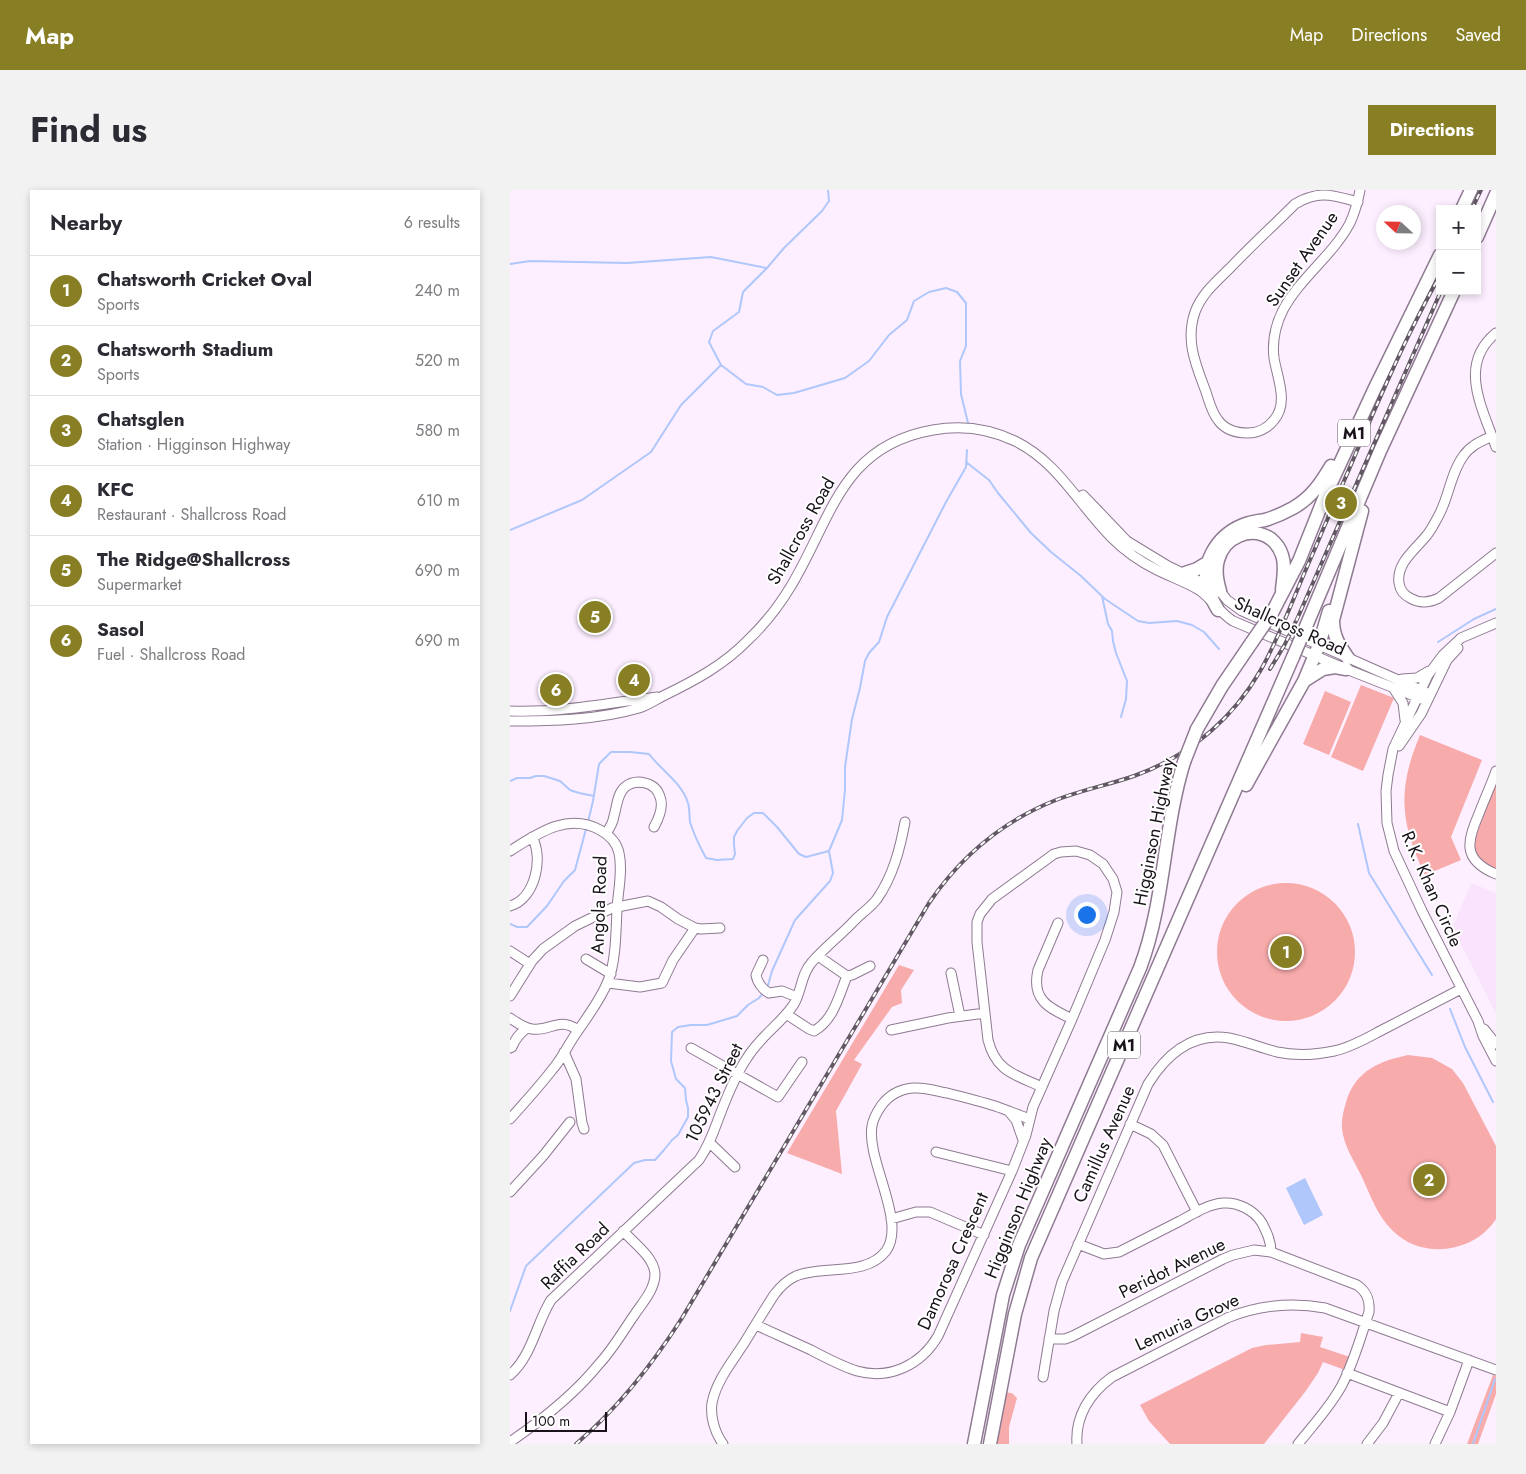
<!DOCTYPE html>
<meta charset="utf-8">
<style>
:root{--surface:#fff;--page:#f2f2f3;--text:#2b2b33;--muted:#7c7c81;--line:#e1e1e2;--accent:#887f25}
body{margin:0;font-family:Jost,sans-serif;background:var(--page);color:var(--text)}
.controls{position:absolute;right:15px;top:15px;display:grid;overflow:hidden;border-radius:0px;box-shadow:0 2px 8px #0003}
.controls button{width:45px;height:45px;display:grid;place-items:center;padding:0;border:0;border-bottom:1px solid var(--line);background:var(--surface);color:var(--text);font:25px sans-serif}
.compass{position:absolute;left:866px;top:15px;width:45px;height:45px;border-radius:50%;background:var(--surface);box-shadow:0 2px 8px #0003;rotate:292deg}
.scale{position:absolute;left:15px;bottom:12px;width:82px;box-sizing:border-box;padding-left:5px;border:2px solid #1a121b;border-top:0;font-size:14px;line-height:18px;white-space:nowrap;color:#1a121b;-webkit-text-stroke:4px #fff;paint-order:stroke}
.you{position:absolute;left:576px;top:724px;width:18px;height:18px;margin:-12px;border:4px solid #fff;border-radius:50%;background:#1a73e8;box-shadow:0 0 0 8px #1a73e833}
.badge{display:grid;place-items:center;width:32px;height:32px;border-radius:50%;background:var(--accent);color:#fff;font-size:16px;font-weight:700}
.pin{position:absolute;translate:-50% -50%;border:2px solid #fff;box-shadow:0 1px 5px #0006}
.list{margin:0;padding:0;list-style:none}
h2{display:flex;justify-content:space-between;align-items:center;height:65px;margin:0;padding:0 20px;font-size:21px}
h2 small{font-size:16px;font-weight:400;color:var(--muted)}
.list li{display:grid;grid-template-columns:32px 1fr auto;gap:15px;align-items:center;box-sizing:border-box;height:70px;padding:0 20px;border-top:1px solid var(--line)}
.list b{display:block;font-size:19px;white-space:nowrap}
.list p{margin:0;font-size:16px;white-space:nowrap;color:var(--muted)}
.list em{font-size:16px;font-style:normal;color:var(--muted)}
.map{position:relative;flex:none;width:986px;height:1254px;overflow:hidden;border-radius:0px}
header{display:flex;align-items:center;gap:30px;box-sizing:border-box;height:70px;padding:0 25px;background:var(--accent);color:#fff}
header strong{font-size:24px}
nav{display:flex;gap:28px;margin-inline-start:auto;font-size:18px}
.intro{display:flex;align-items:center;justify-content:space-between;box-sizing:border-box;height:120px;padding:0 30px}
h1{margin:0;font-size:35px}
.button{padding:12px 22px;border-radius:0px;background:var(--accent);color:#fff;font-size:18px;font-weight:700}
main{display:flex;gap:30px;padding:0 30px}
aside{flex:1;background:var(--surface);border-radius:0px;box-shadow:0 2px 8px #0003}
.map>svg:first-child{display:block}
</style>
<header>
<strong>Map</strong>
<nav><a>Map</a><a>Directions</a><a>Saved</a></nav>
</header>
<div class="intro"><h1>Find us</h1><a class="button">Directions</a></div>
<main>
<aside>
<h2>Nearby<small>6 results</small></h2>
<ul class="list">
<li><span class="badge">1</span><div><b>Chatsworth Cricket Oval</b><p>Sports</p></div><em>240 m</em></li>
<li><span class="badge">2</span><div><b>Chatsworth Stadium</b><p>Sports</p></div><em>520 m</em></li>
<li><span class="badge">3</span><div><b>Chatsglen</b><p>Station · Higginson Highway</p></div><em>580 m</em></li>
<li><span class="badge">4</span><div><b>KFC</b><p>Restaurant · Shallcross Road</p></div><em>610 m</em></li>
<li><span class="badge">5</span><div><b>The Ridge@Shallcross</b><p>Supermarket</p></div><em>690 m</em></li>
<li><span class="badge">6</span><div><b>Sasol</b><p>Fuel · Shallcross Road</p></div><em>690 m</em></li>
</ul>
</aside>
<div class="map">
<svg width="986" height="1254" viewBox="0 0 986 1254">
<rect width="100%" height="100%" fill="#fdefff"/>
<path fill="#fae3fd" d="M961,693L986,703V824L941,735L945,732Z"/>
<path fill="#f8abab" d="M851,495L884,508L853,581L821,567Z
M815,501L841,512L819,565L793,554Z
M910,545L972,570L941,647L951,670L915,685C890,632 887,600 910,545Z
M986,593V680C973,672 966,670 963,654Z
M707 762a69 69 0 1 1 138 0a69 69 0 1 1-138 0Z
M389,775L404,780L391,800L392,813L382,817L344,870L352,874L326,921L332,984L277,963Z
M898,865L922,868L942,879L953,893L986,956V1029C964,1063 912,1070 883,1041C867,1026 860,1004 851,985C844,971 834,956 832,939C831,929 834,919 837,909C847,880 870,871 898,865Z
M791,1143L813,1147L810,1157L840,1167L835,1180L813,1172L808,1183L795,1202L754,1254H660L639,1231L630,1215L742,1158L756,1155L790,1152Z
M983,1185L986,1186V1204L968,1254H957Z
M490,1202L502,1203L507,1208L499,1237V1254H480Z"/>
<path fill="#afc7fa" d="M795,988L813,1025L794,1035L776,998Z"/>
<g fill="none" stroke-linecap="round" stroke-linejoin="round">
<path stroke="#afc7fa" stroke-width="2" d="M318,0L319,11L312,21L274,58L257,78L233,102L229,122L203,141L199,152L211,175L236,194L253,197L267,205L284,203L335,188L359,171L379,145L397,130L404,111L419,102L436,98L447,102L456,113V156L450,171L451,204L458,233
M0,74L20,71L117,73L201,67L256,78
M456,272L479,290L488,303L521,343L541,362L571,386L595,409L628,431L639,433L667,431L682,435L694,442L709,459
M0,340L72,310L141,262L171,215L211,175
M592,406L598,434L602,441L603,451L606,463L617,491L616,509L611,527
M928,452L964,429L986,419
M0,591L7,588H20L26,586H34L50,591L60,600L69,603L84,606
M78,632L83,611L89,574L101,562H120L139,564C151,580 172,593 178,613C180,619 179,626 180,632C184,645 190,657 196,668L207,670L223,669L225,664L224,655V647L227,641L237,628L244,623H253L267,637L289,664L296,667L319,661
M848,634L859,683L922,785
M0,734L7,737H17L37,716L54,691L65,680L76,639
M257,799L262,781L285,730L320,691L323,683L319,661L332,630L335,600V577L342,529L350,498L355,471L359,463L369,452L377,427L436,312L456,277L457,260
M940,819L955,857L983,912
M0,1121L16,1076L124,973L135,970H145L154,960L162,950L168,945L178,927V918L176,910L175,898L166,889L161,871L162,842L168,837L181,835H197L227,826L238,815L249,808L254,802
M963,1254L985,1189"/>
<defs>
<path id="minor" d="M848,12C822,5 809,0 785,14C764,35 741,56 720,78C707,91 692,103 685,122C675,151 686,175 696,202C699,211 702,223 708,230C715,240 727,243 738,243C748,243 758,238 764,230C779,213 767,187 764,168C762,152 766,134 773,120C790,88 823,65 840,33C845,22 848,11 850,0
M986,143C947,175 973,219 986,257
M982,246C972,251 961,255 954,265C941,282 939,306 929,325C925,332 922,339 917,345C906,359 886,373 889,393C890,400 894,405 900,408C910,414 919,413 929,408L986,363
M573,305L617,351L658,376L710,401L717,410L732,421L920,504
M986,433L951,448L933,465L918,485L883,559L878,585L876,601L877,633L884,661L912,721L968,831L973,846L986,871
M892,489L907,488L919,481
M884,499L893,513L895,530
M0,521C50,523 98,513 147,507
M0,531C42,531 88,530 129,518C138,515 145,510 153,506C184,491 214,475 238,450C255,434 269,416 281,396C322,328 331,256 423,240C451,235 480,239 505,251C548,272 569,315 602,348C615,361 631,372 647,380C661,387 676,392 689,400C701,408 709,422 723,431L836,479L917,511
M889,556L911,524L937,470L948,458
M986,581C981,595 975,608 970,621C958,650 950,669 986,684
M96,643C100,638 103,632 104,626C107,616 107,604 115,597C126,588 146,592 150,607C154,617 149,628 144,637
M0,661C27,644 57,622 90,640C99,645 107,653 109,663C113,681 108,701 107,719C106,740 106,772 98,791C90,811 77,827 65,845C57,857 51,870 42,880C29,897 14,913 0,929
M0,716C25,709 34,668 22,647
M548,733L528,780C521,810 539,818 562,829
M0,761L20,774
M76,769L101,784
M253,770L246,785C247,792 253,800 259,803L272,801L287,807
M441,783L450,826
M337,786L342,785L360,776
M98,793L130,797L152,793L163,770L185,738
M0,806L22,771L33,759L65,736L102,718L138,711L151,717L168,729L185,738L191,739L210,738
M276,824L299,839L304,841C324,830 329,805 337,786L308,766
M0,828C6,832 14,838 22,839C41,842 48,826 68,840
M974,839L986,854
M381,840L438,828L475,823
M0,858L2,857C5,849 10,843 17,838
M181,858L268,907L292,872
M54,862L66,889L72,933L74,939
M500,923L506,930L513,950
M620,934L641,944L653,955L687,1022
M200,953L225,977
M426,962L502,981
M0,1002L33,966L60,932
M381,1029L406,1022H420L474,1045
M568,1054L594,1064L609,1062C629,1052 650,1041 670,1031C683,1024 698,1014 713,1013C728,1012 744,1020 752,1033C757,1043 761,1051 761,1062
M246,1135C264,1143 283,1152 301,1160C316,1168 331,1176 347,1181C380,1190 411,1175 428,1146L502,981L516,945L523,917L562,829L595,750L604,722L607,702L603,689L593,674L580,665L566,661L551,662L544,664L482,709L470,724L467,732V752L478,850C486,882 506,885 532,897
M539,1149H555L563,1146L713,1069L723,1065L744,1060L761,1062L847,1095C857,1102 860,1110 859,1122C851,1146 844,1172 832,1195C821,1216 803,1235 788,1254
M837,1183L940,1222
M0,1185C22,1166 26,1134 41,1110L189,970C200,954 204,940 211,922C218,904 226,884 237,868C250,846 272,833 284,814C292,800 291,784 302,772C315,757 331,745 345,730C352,723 361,717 367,709C383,686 390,659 395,632
M533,1187L544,1121L552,1092L638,894C656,865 682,842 719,848C735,851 751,858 767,862C786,866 805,865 824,861C843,857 860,846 876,838C901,825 926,812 951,799
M0,1252C32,1230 64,1205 89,1174C103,1159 113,1141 125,1124C133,1112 145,1099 145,1084C144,1067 124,1053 113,1041
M213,1254C205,1243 200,1227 202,1213C206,1192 221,1173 233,1155C243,1139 253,1122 264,1105C270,1097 277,1090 286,1086C313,1075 356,1087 376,1061C397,1032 356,970 362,936C363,928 367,922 371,916C379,905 391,899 403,898C415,897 426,901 437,903C453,907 469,911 485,916C497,920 508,925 520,929
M567,1254C565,1226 580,1203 602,1187L717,1128C749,1115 781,1112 815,1118L986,1180
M857,1254L873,1233L889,1203
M925,1254L940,1222L959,1170"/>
<path id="highway" d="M952,19L961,0
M967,47L986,4
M675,383L687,379L697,373
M710,401C707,391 705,380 708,370C714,347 741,335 761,349C766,353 770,359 772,365C776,376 773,389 772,400
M708,420C705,415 702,409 699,403C689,375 706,346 733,335C740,332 748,331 755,330C765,327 774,323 783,318C801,308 811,293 821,276
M762,423L789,371L815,306L864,200L930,65
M797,434L870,261L944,101
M838,468C829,455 823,446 823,430L852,321
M794,491L809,455L819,421
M687,539L712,496L742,452
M736,595L794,491L813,479L825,477L836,479
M464,1254L493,1105L509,1055L630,778C655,712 653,640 674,572
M480,1254L505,1124L521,1068L783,467"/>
</defs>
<use href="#minor" stroke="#8e7a91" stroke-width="11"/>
<use href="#highway" stroke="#8e7a91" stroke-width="15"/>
<use href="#minor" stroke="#fff" stroke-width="9"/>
<use href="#highway" stroke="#fff" stroke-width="12"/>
<defs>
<path id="rail" d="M962,19L971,0
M760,479L774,456L788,427L931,101
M66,1254C108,1218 142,1175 172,1128L419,713C451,666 493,631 546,610C572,600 598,595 624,586C652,576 679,560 701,541C749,499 765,453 789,396C797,376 806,357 814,337C841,276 866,214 895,153C906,130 918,107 930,85"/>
</defs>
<use href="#rail" stroke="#625964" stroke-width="4"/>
<use href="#rail" stroke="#fff" stroke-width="2" stroke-dasharray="5.5" stroke-linecap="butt"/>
<defs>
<path id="highway-bridge" d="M742,452L762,423
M783,467L797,434
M674,572L687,539"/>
</defs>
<use href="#highway-bridge" stroke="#8e7a91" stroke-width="15" stroke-linecap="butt"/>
<use href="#highway-bridge" stroke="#fff" stroke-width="12"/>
</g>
<g text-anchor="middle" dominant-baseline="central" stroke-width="4" stroke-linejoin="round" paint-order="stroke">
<g fill="#fff" stroke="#5f595f" stroke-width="1">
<rect x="828" y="229.5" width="32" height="27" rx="4"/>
<rect x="598" y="841.5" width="32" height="27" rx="4"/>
</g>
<g font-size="16" font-weight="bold" fill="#1a121b">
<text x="844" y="243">M1</text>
<text x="614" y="855">M1</text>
</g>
<g font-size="18" fill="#1a121b" stroke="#fff">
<text transform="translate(792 69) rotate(-55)">Sunset Avenue</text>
<text transform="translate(291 341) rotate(-61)">Shallcross Road</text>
<text transform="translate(780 436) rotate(24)">Shallcross Road</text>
<text transform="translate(644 642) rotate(-79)">Higginson Highway</text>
<text transform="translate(922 699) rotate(66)">R.K. Khan Circle</text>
<text transform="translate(89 715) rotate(-88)">Angola Road</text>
<text transform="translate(204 903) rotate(-64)">105943 Street</text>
<text transform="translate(594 954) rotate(-66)">Camillus Avenue</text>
<text transform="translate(508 1018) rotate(-68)">Higginson Highway</text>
<text transform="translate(65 1066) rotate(-44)">Raffia Road</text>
<text transform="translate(443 1071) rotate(-66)">Damorosa Crescent</text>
<text transform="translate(662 1078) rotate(-26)">Peridot Avenue</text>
<text transform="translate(677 1132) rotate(-25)">Lemuria Grove</text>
</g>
</g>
</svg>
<div class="controls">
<button>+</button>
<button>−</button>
</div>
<svg class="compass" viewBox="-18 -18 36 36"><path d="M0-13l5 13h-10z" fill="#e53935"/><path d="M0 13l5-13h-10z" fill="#7c7c81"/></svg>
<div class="scale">100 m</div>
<div class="you"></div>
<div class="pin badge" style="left:776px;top:762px">1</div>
<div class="pin badge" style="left:919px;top:990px">2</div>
<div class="pin badge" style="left:831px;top:313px">3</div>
<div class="pin badge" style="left:124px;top:490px">4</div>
<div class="pin badge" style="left:85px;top:427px">5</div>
<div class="pin badge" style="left:46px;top:500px">6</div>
</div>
</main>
